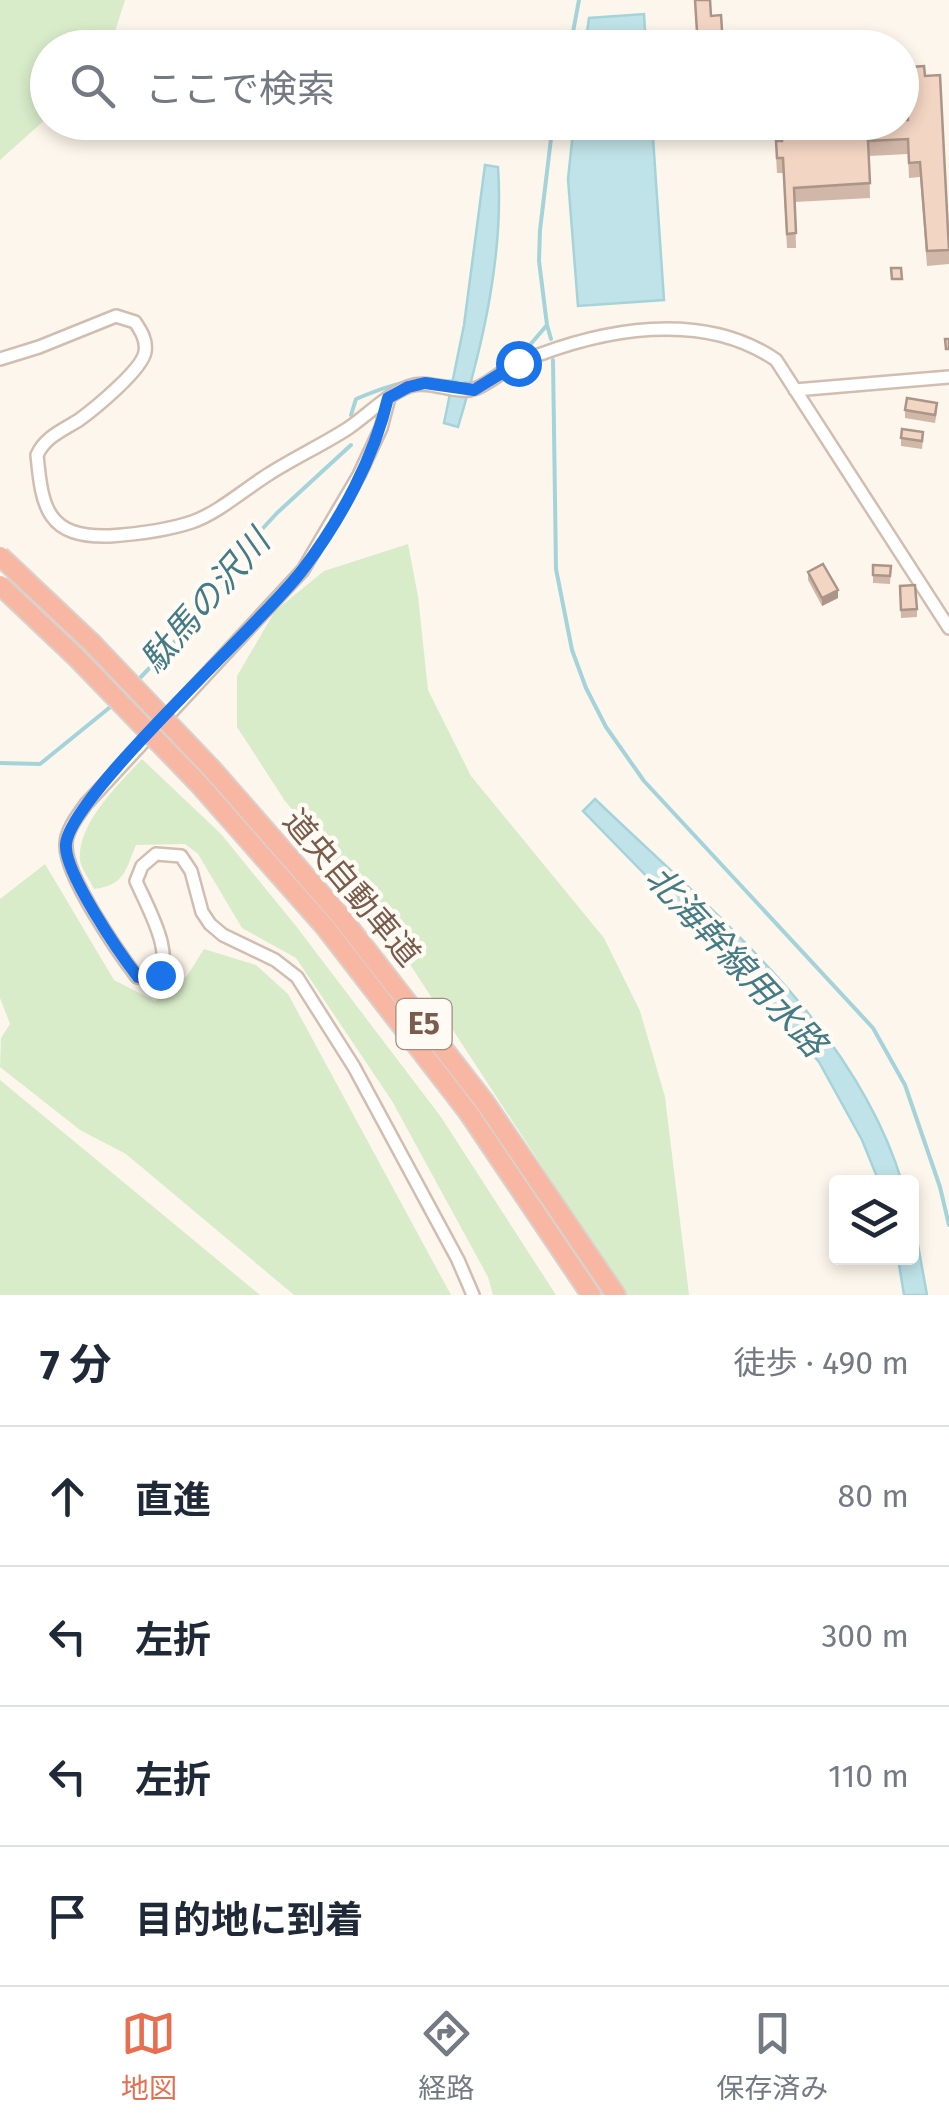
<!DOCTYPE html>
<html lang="ja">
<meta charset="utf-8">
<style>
:root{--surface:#fff;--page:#f6f6f7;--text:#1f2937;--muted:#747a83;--line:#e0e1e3;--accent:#e76f51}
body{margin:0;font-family:"Fira Sans","Noto Sans JP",sans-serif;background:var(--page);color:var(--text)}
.controls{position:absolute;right:30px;bottom:30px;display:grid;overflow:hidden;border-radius:10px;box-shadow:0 5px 15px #0003}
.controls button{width:90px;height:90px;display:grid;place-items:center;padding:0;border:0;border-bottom:2px solid var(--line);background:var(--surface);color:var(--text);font:50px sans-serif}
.stop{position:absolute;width:30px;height:30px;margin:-22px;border:8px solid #1a73e8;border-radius:50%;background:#fff}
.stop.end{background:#1a73e8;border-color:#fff;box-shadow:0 2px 10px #0008}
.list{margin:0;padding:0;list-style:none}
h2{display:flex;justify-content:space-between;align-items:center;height:130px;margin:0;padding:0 40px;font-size:42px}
h2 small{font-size:32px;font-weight:400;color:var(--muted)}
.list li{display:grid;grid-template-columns:65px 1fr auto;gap:30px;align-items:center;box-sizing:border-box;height:140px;padding:0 40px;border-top:2px solid var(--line)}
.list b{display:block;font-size:38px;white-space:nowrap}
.list em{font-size:32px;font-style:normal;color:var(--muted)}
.icon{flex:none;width:55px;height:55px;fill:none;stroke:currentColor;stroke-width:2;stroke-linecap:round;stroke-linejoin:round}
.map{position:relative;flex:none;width:949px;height:1295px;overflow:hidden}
.search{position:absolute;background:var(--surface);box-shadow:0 5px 15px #0003;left:30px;right:30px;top:30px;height:110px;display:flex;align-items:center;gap:25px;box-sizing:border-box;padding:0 35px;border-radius:55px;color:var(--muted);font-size:38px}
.sheet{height:690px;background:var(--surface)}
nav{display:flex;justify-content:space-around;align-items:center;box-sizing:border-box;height:140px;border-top:2px solid var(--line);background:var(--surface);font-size:28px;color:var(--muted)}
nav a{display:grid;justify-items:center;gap:5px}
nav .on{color:var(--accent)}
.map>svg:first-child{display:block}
</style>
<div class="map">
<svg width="949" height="1295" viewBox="0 0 949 1295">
<rect width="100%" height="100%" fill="#fdf6ec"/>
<path fill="#d8ecc9" d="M0,0H125L110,47L48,48L47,118L0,160Z
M408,544L418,596L428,690L471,776L604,938L640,1011L665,1097L689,1295H626L366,897L285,801L237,727V676L275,611L324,571Z
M142,759L221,834L296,926L441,1117L556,1295H493L488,1277L392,1101L296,958L242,928L198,854L185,844L136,845C125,871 125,885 94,889C90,880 81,869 80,860C77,823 120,783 142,759Z
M45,864L114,980L155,1001L187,976L204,949L256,965L288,994L451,1295H294L126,1154L80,1130L0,1067L1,1038L10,1024L0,998V899Z
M0,1080L260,1295H0Z"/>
<path fill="#bfe3e8" stroke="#a5d3da" stroke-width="2.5" d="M644,14L646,47H585L589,18Z
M574,123H652L664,300L578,306L568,179Z
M485,165L498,167C504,254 483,344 458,427L444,423L464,325Z
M595,799C710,910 854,1024 902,1182H879L862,1140L819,1062L742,974L583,811Z
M912,1212L927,1295H904L898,1258H912Z"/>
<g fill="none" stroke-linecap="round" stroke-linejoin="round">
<path stroke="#a5d3da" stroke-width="4" d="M570,48L579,0
M547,325L551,339
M553,360L556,569L572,650L586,688L606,727L644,781L873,1028L905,1085L940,1187L949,1225
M465,383L475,384L529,346L547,325L539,261L540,230L553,122
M351,415L356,399C394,383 414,377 456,382
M138,680L208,607L228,582V566L277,513L351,445
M0,763L40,764L114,704"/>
<defs>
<path id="minor" d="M0,359L39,347L116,316L135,322C141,331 147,340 145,352C142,370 94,409 79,420C63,430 45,437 37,455C42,508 47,538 110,536C138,534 165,531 192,522C218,513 245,489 269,474C294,458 322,445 347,429C368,415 387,394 410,386C432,379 456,396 477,388C493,381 506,368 523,361C601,329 702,309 776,360L949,628
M795,390L949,377
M389,398L381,428L359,475L303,570L86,804C78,815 65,832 66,846C66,877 118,952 137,977L152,980C181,963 146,905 136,881L142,866L156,854L181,856L191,871L202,912L210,924L223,935L275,960L297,977L354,1067L458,1260L473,1295"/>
<path id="highway" d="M212,769L338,913L484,1101L616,1295
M197,782L325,927L468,1112L591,1295"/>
</defs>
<use href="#minor" stroke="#d1beb0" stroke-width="16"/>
<use href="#highway" stroke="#dad1cd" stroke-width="22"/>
<use href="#minor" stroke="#fff" stroke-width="11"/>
<use href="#highway" stroke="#f7b7a3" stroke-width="18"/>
<defs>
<path id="highway-bridge" d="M0,556L93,644L212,769
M0,585L77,658L197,782"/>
</defs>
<use href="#highway-bridge" stroke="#dad1cd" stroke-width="22" stroke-linecap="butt"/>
<use href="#highway-bridge" stroke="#f7b7a3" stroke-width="18"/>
</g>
<path fill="#d1b7a8" d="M905,78L949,243V264L927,266L920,177L909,178L908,154L869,156L870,198L795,202L796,248H787L783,173H777L776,156V141H781L780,122H902L907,120Z
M905,410L937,411L935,423L905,418Z
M901,438L923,439L922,449L901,446Z
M891,566L890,584L873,583V575Z
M808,572L838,598L822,606L808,580Z
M900,586L917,609V617L901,618Z"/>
<path fill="#aa9588" d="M838,590V598L822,606V598Z"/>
<path fill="#f3d5c3" stroke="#aa9588" stroke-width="2.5" d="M695,0H710L711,16L721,15L723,45H716V48H698Z
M924,66L925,76L940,75L949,250L927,251L920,162L909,163L908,139L868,141L870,183L794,188L796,233L787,234L783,158H777L776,141H782L781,122H902V120H908L905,78L912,77L911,67Z
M891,268H901L902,279H892Z
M945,339H949V349H946Z
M907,398L937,403L935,415L905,410Z
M902,429L923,432L922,441L901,438Z
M823,564L838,590L822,598L808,572Z
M873,565L891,566L890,576L873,575Z
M915,585L917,609L901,610L900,586Z"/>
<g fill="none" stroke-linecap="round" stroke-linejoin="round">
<path stroke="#1a73e8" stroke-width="12" d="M160,975L152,980L138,977C120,954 63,871 66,844C70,795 265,621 304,568C341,519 374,458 388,398L408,387L425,383L474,390L518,363"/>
</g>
<g text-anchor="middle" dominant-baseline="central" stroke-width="9" stroke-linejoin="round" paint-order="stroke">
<rect fill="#fffaf3" stroke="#a28b7f" stroke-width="2.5" x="396.5" y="999" width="55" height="50" rx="8"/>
<g font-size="30" font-weight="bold" fill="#7a5c4d">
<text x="424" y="1024">E5</text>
</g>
<g font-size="32" fill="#7a5c4d" stroke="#fffaf3">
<text transform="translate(352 888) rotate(50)">道央自動車道</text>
</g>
<g font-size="35" font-style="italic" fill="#437c86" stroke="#fffaf3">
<text transform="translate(205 601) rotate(-49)">駄馬の沢川</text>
<text transform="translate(736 961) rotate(47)">北海幹線用水路</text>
</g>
</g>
</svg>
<div class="controls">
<button><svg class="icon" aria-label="layers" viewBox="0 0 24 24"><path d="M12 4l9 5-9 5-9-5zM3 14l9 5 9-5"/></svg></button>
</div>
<div class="stop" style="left:518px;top:363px"></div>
<div class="stop end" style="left:160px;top:975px"></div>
<div class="search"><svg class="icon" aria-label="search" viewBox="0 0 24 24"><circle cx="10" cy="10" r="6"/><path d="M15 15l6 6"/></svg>ここで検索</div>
</div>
<section class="sheet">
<h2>7 分<small>徒歩 · 490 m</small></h2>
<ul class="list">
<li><svg class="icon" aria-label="ahead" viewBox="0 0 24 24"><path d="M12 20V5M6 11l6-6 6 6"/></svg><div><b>直進</b></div><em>80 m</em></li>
<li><svg class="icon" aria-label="left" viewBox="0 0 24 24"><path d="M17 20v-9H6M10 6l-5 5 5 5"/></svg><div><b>左折</b></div><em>300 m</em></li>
<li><svg class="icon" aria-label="left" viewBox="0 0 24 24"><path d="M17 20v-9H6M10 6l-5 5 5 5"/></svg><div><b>左折</b></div><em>110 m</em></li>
<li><svg class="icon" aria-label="arrive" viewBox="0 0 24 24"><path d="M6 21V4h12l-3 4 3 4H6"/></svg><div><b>目的地に到着</b></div></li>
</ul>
</section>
<nav>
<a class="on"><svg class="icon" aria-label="map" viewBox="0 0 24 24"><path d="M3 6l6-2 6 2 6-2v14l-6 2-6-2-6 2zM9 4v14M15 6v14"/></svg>地図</a>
<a><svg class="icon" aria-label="directions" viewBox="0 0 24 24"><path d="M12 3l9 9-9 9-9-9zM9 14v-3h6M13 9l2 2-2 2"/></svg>経路</a>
<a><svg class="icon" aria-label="saved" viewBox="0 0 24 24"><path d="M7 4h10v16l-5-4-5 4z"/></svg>保存済み</a>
</nav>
